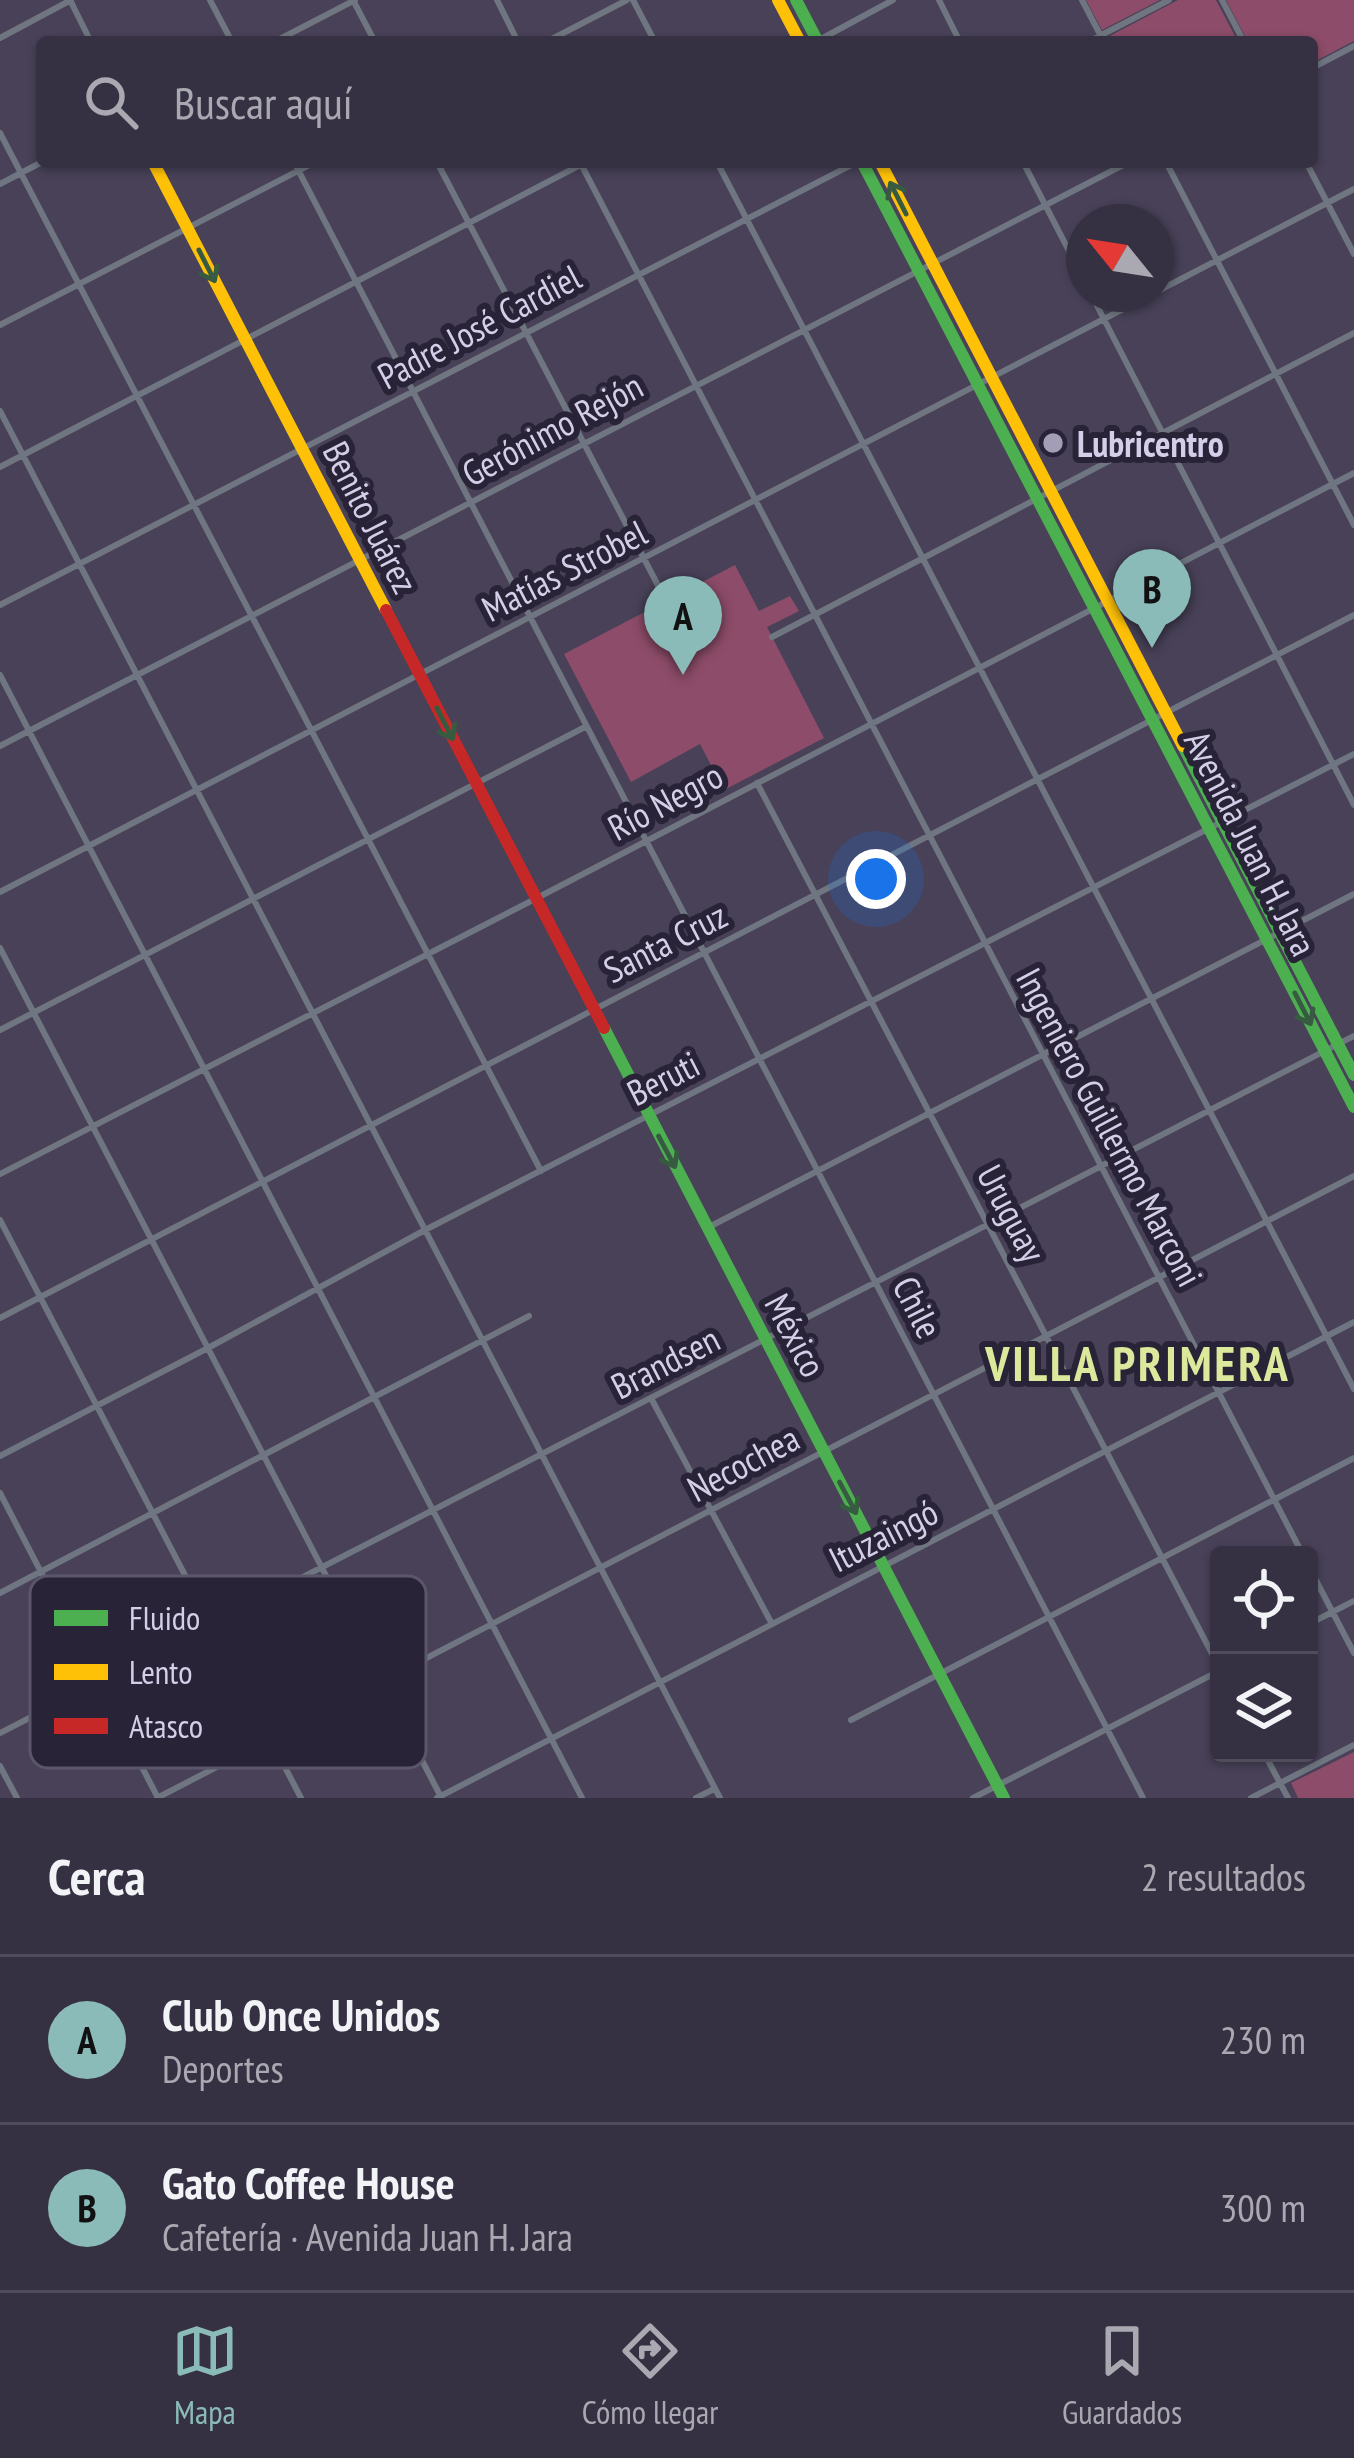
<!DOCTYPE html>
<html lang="es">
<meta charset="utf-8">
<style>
:root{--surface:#363142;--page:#413d4d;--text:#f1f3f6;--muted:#aaa9b2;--line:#504c5b;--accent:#8bbbb9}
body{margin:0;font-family:"PT Sans Narrow",sans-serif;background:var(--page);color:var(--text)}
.controls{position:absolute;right:36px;bottom:36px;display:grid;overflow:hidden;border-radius:12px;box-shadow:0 3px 9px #0004}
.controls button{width:108px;height:108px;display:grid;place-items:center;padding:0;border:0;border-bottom:3px solid var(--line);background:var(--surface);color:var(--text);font:60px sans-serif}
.compass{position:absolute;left:1066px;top:204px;width:108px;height:108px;border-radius:50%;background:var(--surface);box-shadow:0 3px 9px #0004;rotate:300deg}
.you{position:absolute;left:876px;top:879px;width:42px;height:42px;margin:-30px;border:9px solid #fff;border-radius:50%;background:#1a73e8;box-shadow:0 0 0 18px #1a73e833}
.badge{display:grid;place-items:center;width:78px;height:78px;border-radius:50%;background:var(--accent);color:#111;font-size:39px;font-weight:700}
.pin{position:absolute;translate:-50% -99px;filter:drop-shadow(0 3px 6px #0008)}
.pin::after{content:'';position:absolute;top:63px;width:42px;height:36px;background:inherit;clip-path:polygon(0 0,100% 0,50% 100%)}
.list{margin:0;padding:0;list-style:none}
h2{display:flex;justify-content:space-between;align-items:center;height:156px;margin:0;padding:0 48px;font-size:51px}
h2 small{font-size:39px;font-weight:400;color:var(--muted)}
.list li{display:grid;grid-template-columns:78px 1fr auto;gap:36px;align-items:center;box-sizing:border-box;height:168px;padding:0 48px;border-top:3px solid var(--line)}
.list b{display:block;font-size:45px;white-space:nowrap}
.list p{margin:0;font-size:39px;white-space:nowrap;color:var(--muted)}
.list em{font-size:39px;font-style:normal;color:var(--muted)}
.icon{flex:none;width:66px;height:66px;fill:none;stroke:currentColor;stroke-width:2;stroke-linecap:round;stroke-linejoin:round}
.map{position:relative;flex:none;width:1354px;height:1798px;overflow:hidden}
.search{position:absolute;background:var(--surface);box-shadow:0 3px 9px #0004;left:36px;right:36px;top:36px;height:132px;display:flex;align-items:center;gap:30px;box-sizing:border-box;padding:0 42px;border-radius:12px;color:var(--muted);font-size:45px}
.sheet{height:492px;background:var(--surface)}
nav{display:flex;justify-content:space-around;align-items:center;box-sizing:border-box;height:168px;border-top:3px solid var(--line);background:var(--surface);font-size:33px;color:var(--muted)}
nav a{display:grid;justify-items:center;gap:6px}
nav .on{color:var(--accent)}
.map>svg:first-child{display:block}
</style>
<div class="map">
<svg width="1354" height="1798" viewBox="0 0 1354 1798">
<rect width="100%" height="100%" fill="#484158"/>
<path fill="#8d4c69" d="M1086,0H1160L1102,30Z
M1178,0H1216L1238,42H1108L1106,38Z
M1226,0H1354V41L1312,63V42H1248Z
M735,565L759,611L790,596L799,611L767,627L824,738L724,790L700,744L631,782L564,654Z
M1354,1752V1798H1298L1291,1783Z"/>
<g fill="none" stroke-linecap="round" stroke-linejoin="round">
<path stroke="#6f7681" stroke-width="6" d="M70,0L91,42
M210,0L232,42
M353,0L375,42
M497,0L518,42
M633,0L655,42
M939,0L960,42
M1082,0L1104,42
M1222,0L1244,42
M0,38L71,0
M819,40L893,0
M274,42L355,0
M546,42L627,0
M1088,42L1169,0
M1312,68L1354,46
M0,133L541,1171
M294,162L1143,1798
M437,162L663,595
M580,162L1303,1555
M717,162L1354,1389
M1023,162L1084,280
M1166,162L1354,525
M1306,162L1354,254
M0,184L42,162
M1156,292L1354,189
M1091,294L1354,805
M0,325L315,162
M0,411L720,1798
M0,467L586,162
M0,605L857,162
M772,637L1354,333
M0,675L582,1798
M0,746L1129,162
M757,783L1219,1667
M0,892L1152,294
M0,948L441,1797
M0,1030L585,727
M0,1174L535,899L1354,473
M0,1220L301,1798
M707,1228L1354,894
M0,1318L1354,615
M652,1400L772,1624
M0,1456L208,1348L425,1230L1354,754
M0,1493L158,1798
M1309,1567L1354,1653
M0,1593L529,1316
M1309,1624L1354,1601
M851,1720L1354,1458
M0,1733L1354,1036
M1264,1753L1288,1798
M0,1766L17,1798
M157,1798L1354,1176
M437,1798L1354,1322
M696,1798L714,1789
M973,1798L1219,1671
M1251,1798L1354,1745"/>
<path stroke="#4caf50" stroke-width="12" d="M796,0L818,42
M862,162L1354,1107
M1183,746L1354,1075
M604,1028L1004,1798"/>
<path stroke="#ffc107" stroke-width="12" d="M778,0L800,42
M153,162L386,610
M880,162L1183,746"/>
<path stroke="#c62828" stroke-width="12" d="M386,610L604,1028"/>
</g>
<defs><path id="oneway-shaft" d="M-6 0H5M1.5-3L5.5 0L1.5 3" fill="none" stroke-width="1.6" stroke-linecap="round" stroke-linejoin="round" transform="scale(3)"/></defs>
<g stroke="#365b40">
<use href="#oneway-shaft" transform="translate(898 198) rotate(-117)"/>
<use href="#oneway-shaft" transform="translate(207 266) rotate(63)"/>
<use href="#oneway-shaft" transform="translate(445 724) rotate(63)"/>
<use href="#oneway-shaft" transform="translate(1303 1009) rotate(63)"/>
<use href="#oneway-shaft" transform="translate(667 1152) rotate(62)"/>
<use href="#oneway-shaft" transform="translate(848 1498) rotate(62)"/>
</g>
<circle fill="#a39db6" stroke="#282336" stroke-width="4.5" cx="1053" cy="443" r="12"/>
<g text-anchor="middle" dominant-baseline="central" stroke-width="12" stroke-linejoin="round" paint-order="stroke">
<g font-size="36" fill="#d4cee8" stroke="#282336">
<text transform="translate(479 326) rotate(-28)">Padre José Cardiel</text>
<text transform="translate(552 429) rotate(-28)">Gerónimo Rejón</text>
<text transform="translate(371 517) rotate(63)">Benito Juárez</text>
<text transform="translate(564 570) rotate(-27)">Matías Strobel</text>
<text transform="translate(665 801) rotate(-28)">Río Negro</text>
<text transform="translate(1251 843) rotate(63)">Avenida Juan H. Jara</text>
<text transform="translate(665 942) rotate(-27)">Santa Cruz</text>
<text transform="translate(663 1078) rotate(-27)">Beruti</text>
<text transform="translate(1110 1127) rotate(62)">Ingeniero Guillermo Marconi</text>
<text transform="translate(1012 1213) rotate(62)">Uruguay</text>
<text transform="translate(918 1307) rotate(63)">Chile</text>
<text transform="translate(796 1335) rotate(62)">México</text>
<text transform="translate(665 1362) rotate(-27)">Brandsen</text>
<text transform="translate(743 1463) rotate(-28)">Necochea</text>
<text transform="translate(883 1535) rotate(-27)">Ituzaingó</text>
</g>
<g font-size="36" font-weight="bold" fill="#d4cee8" stroke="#282336" text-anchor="start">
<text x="1077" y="443">Lubricentro</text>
</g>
<g font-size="48" font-weight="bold" letter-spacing="3" fill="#dce89b" stroke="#282336">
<text x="1138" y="1363">VILLA PRIMERA</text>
</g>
</g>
<rect x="30" y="1576" width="396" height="192" rx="18" fill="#282336" stroke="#5c566b" stroke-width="3"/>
<rect x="54" y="1610" width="54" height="16" fill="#4caf50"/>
<rect x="54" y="1664" width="54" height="16" fill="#ffc107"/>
<rect x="54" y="1718" width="54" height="16" fill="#c62828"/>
<g font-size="33" fill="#d4cee8">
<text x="129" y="1630">Fluido</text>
<text x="129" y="1684">Lento</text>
<text x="129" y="1738">Atasco</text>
</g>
</svg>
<div class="controls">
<button><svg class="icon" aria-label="locate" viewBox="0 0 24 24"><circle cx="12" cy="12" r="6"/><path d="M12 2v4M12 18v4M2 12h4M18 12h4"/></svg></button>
<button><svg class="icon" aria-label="layers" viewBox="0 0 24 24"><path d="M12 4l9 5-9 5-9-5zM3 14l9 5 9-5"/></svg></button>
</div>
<svg class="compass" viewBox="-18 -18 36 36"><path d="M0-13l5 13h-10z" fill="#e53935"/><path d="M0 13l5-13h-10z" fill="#aaa9b2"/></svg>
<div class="you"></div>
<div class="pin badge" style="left:683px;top:675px">A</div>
<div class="pin badge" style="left:1152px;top:648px">B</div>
<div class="search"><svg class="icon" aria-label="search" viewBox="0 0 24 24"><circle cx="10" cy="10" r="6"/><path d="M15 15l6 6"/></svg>Buscar aquí</div>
</div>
<section class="sheet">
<h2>Cerca<small>2 resultados</small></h2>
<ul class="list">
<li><span class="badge">A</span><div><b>Club Once Unidos</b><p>Deportes</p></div><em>230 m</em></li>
<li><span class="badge">B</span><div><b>Gato Coffee House</b><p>Cafetería · Avenida Juan H. Jara</p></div><em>300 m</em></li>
</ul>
</section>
<nav>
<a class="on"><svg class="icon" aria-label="map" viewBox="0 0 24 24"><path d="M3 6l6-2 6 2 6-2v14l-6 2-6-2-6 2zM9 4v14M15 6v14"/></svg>Mapa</a>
<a><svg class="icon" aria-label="directions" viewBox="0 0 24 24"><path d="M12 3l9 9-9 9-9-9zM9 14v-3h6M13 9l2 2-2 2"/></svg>Cómo llegar</a>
<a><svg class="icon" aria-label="saved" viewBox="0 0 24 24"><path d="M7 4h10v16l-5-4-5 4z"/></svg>Guardados</a>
</nav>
